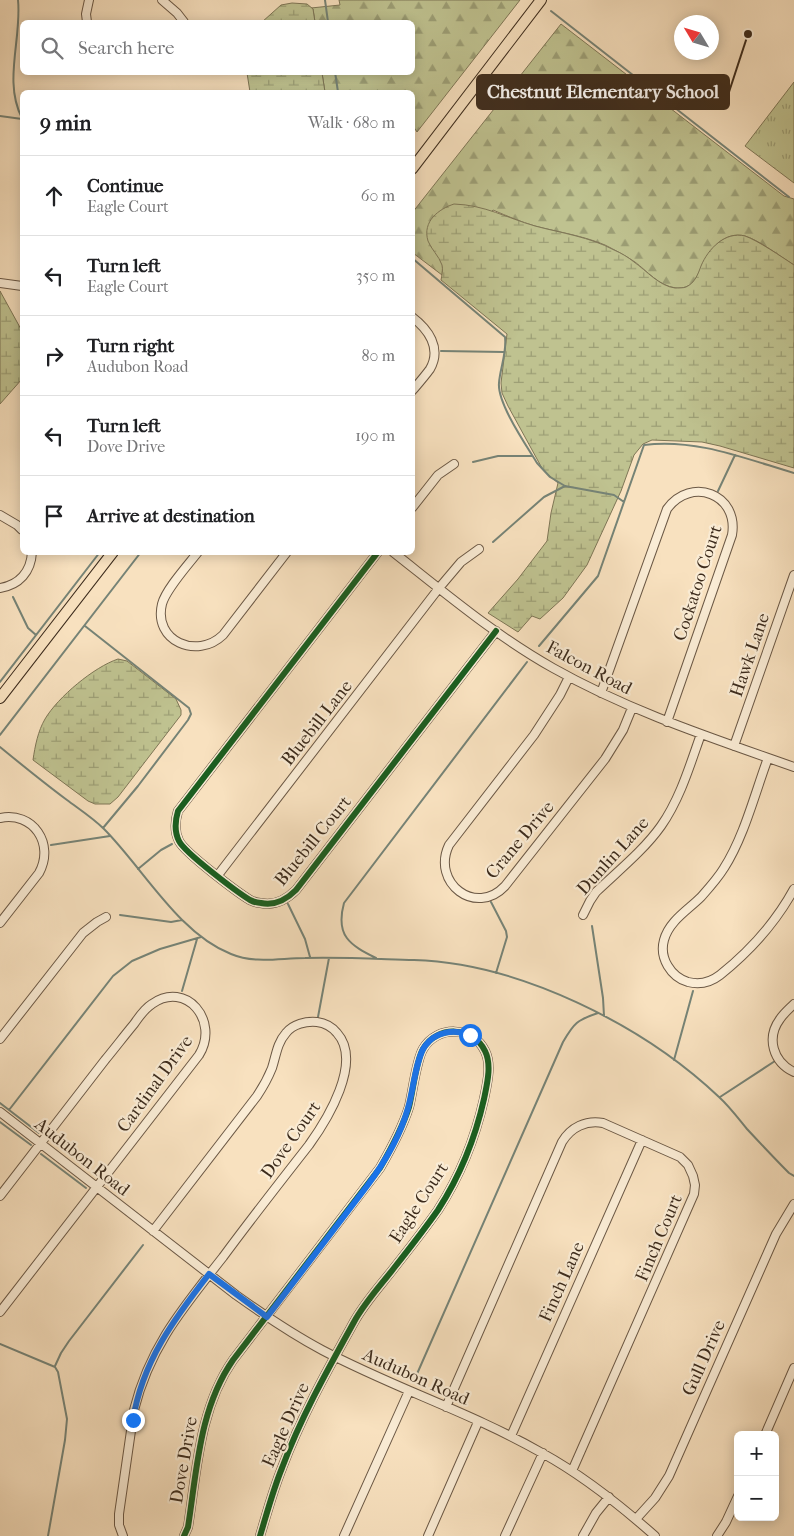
<!DOCTYPE html>
<meta charset="utf-8">
<style>
:root{--surface:#fff;--page:#f6f6f6;--text:#202124;--muted:#757577;--line:#e0e0e0}
body{margin:0;font-family:"IM FELL French Canon",serif;background:var(--page);color:var(--text)}
.controls{position:absolute;right:15px;bottom:15px;display:grid;overflow:hidden;border-radius:8px;box-shadow:0 2px 12px #0003}
.controls button{width:45px;height:45px;display:grid;place-items:center;padding:0;border:0;border-bottom:1px solid var(--line);background:var(--surface);color:var(--text);font:25px sans-serif}
.compass{position:absolute;left:674px;top:15px;width:45px;height:45px;border-radius:50%;background:var(--surface);box-shadow:0 2px 12px #0003;rotate:308deg}
.stop{position:absolute;width:15px;height:15px;margin:-11px;border:4px solid #1a73e8;border-radius:50%;background:#fff}
.stop.end{background:#1a73e8;border-color:#fff;box-shadow:0 1px 5px #0008}
.list{margin:0;padding:0;list-style:none}
h2{display:flex;justify-content:space-between;align-items:center;height:65px;margin:0;padding:0 20px;font-size:21px}
h2 small{font-size:16px;font-weight:400;color:var(--muted)}
.list li{display:grid;grid-template-columns:32px 1fr auto;gap:15px;align-items:center;box-sizing:border-box;height:80px;padding:0 20px;border-top:1px solid var(--line)}
.list b{display:block;font-size:19px;white-space:nowrap}
.list p{margin:0;font-size:16px;white-space:nowrap;color:var(--muted)}
.list em{font-size:16px;font-style:normal;color:var(--muted)}
.icon{flex:none;width:28px;height:28px;fill:none;stroke:currentColor;stroke-width:2;stroke-linecap:round;stroke-linejoin:round}
.map{position:relative;flex:none;width:794px;height:1536px;overflow:hidden}
.search{position:absolute;background:var(--surface);box-shadow:0 2px 12px #0003;left:20px;top:20px;width:395px;height:55px;display:flex;align-items:center;gap:12px;box-sizing:border-box;padding:0 18px;border-radius:8px;color:var(--muted);font-size:19px}
.panel{position:absolute;background:var(--surface);box-shadow:0 2px 12px #0003;left:20px;top:90px;width:395px;height:465px;border-radius:8px}
.map>svg:first-child{display:block}
</style>
<div class="map">
<svg width="794" height="1536" viewBox="0 0 794 1536">
<defs>
<pattern id="grass-tufts" width="24" height="20" patternUnits="userSpaceOnUse" patternTransform="scale(1.25)"><rect width="24" height="20" fill="#bfc290"/><path d="M3 7l-1-3M5 7V3M7 7l1-3M15 17l-1-3M17 17v-4M19 17l1-3" fill="none" stroke="#9c9e75"/></pattern>
<pattern id="forest-firs" width="22" height="20" patternUnits="userSpaceOnUse" patternTransform="scale(1.25)"><rect width="22" height="20" fill="#bfc290"/><path d="M5 1l3.5 6h-7zM16 11l3.5 6h-7z" fill="#9c9e75"/></pattern>
<pattern id="wetland-marsh" width="20" height="14" patternUnits="userSpaceOnUse" patternTransform="scale(1.25)"><rect width="20" height="14" fill="#bfc290"/><path d="M1 5h8M5 5V1M11 12h8M15 12V8" fill="none" stroke="#9c9e75"/></pattern>
</defs>
<rect width="100%" height="100%" fill="#f8e1bf"/>
<filter id="stains"><feTurbulence type="fractalNoise" baseFrequency=".004" numOctaves="4"/><feColorMatrix values="0 0 0 0 .2 0 0 0 0 .09 0 0 0 0 .02 0 0 0 .5 -.17"/></filter>
<radialGradient id="worn" r=".72"><stop offset=".6" stop-color="#630" stop-opacity="0"/><stop offset="1" stop-color="#630" stop-opacity=".3"/></radialGradient>
<path fill="url(#grass-tufts)" stroke="#7e7656" d="M794,82V183L745,146Z"/>
<path fill="url(#forest-firs)" stroke="#7e7656" d="M339,0H520L417,132L413,126L412,92H325L322,73L412,72V22H315L313,9L311,8L340,5Z
M561,24L784,196L794,199V265C781,257 759,240 745,236C725,231 709,249 702,266C696,279 692,289 676,288C659,286 647,271 635,262C626,256 615,250 605,245C584,236 558,232 535,226C521,222 507,216 493,210L443,266L442,275L413,253L412,213Z"/>
<path fill="url(#wetland-marsh)" stroke="#7e7656" d="M292,3L307,4L313,9L315,22H262L281,5Z
M247,73H322L325,92H250Z
M454,204C485,205 507,218 535,226C561,233 590,237 614,250C621,253 628,257 634,262C647,271 659,286 675,288C678,288 684,288 686,287C695,283 698,274 701,266C708,249 725,231 745,236C757,240 782,257 794,265V468L720,446L702,442L652,440L643,444L634,455L621,491L587,565L563,598L540,619L532,616L518,632L488,613L518,579L547,541L551,513L558,483L543,470L508,406L502,393L501,383L507,334L441,280C442,275 443,269 442,265C439,256 431,249 428,241C422,221 439,209 454,204Z
M0,291L22,331V379L0,404Z
M118,659L127,661L176,699L181,710V715L118,797L110,804H95L88,801L33,760C35,746 38,731 45,719C58,697 94,667 118,659Z"/>
<g fill="none" stroke-linecap="round" stroke-linejoin="round">
<path stroke="#768376" stroke-width="2" d="M18,0C22,38 3,82 22,118
M325,0L328,22
M551,11L789,197
M335,72L338,92
M0,116L22,119
M412,258L505,337C507,353 500,368 499,383C497,403 526,445 537,463L550,477L565,486L614,495L624,502
M441,351L504,352
M473,462L498,456H532
M718,491L735,455
M493,542L544,497L565,486
M13,597L28,628L36,635
M85,626L189,708L191,714L188,720L138,786L103,828
M539,646L598,576L644,445C695,438 746,459 794,473
M0,682L100,552
M0,735L141,552
M0,747C22,765 44,783 67,800C79,809 93,818 104,829C143,868 178,933 231,954C255,964 280,958 305,958C342,957 378,959 414,960C519,963 643,1025 719,1097C729,1106 738,1118 747,1129C761,1144 775,1159 789,1173L794,1176
M51,845L110,836
M138,869L161,850L172,844
M491,902L506,931L507,937L496,973
M288,904L305,939L310,957
M120,915L171,922L182,920
M592,926L603,998L604,1016
M376,958C350,945 335,936 344,903L527,662
M182,991L197,939
M318,1017L329,958
M674,1060L693,991
M720,1097L775,1061
M0,1103L39,1133
M9,1110L113,976L132,961L160,949L201,937
M0,1122L31,1145
M41,1154L86,1188
M0,1344L55,1367L58,1372L67,1419L65,1440L48,1536
M55,1366L61,1353L69,1341L143,1245
M413,1383L563,1042C574,1023 577,1020 598,1013"/>
<defs>
<path id="minor" d="M162,0L177,13L184,22
M87,22L86,14L89,0
M0,283L22,286
M412,317C428,329 442,348 430,369C425,376 418,384 412,391
M412,508L438,475L454,464
M0,515L17,525L22,530
M198,552C188,565 166,589 162,604C153,641 197,660 223,635L287,552
M378,552L178,811C175,821 174,831 179,841C185,853 237,892 250,900C254,902 257,903 261,903C275,906 286,900 296,890L496,631
M393,552C445,593 496,636 553,668C629,711 712,738 794,767
M0,588C19,585 31,572 32,552
M569,677L560,695L534,735L449,845C431,883 476,917 505,886L605,759L623,730L632,708
M601,693L667,509C691,476 739,494 732,535L667,722
M734,746L794,575
M768,758C755,793 744,837 724,868C718,878 709,888 701,897C688,910 669,921 664,940C659,958 671,977 688,982C700,985 711,982 720,975C750,951 776,922 794,889
M0,818C33,811 55,844 39,873L0,923
M218,875L439,588L461,562L479,549
M583,915L590,901L596,892C618,871 644,850 661,826C680,799 690,765 701,734
M794,1004C789,1009 784,1013 780,1019C766,1038 773,1062 794,1072
M0,1039L83,933L97,922L106,917
M0,1112L236,1295C264,1315 292,1334 322,1350C394,1388 472,1413 542,1453C584,1476 620,1505 655,1536
M0,1196C35,1151 70,1105 105,1060C115,1048 124,1036 134,1024C139,1017 144,1009 152,1004C186,980 220,1021 199,1055L0,1312
M446,1407L562,1142C571,1127 586,1120 603,1123L680,1157L688,1165L693,1176L695,1185L694,1194L572,1471
M765,1435L794,1368
M511,1436L642,1140
M636,1519L655,1498L669,1476L776,1234L794,1204
M123,1536L119,1525V1514L134,1410C150,1346 183,1308 223,1257C251,1219 280,1182 309,1145C327,1120 363,1062 337,1033C332,1027 325,1023 317,1022C306,1021 293,1024 286,1033C277,1043 276,1056 272,1068C268,1078 263,1087 257,1096L153,1231
M184,1536L188,1527C197,1470 199,1409 233,1360L380,1168C391,1149 402,1129 409,1107C413,1091 416,1061 423,1049C437,1025 473,1026 485,1051C492,1065 487,1084 484,1099C475,1139 460,1176 438,1210C424,1230 409,1249 394,1268C381,1285 365,1302 354,1322C328,1369 301,1417 282,1468C273,1490 267,1513 260,1536
M344,1536L409,1391
M428,1536L478,1422
M505,1536L543,1453
M583,1536L596,1513L609,1497
M717,1536L726,1522L738,1496"/>
<path id="major" d="M412,169L541,0
M0,698L113,552"/>
</defs>
<use href="#minor" stroke="#6b5845" stroke-width="10"/>
<use href="#major" stroke="#3c2b1c" stroke-width="12"/>
<use href="#minor" stroke="#faecd5" stroke-width="8"/>
<use href="#major" stroke="#f8e1bf" stroke-width="10"/>
<defs>
<path id="cycleway" d="M378,552L178,811C175,821 174,831 179,841C185,853 237,892 250,900C254,902 257,903 261,903C275,906 286,900 296,890L496,631
M184,1536L188,1527C197,1470 199,1409 233,1360L380,1168C391,1149 402,1129 409,1107C413,1091 416,1061 423,1049C437,1025 473,1026 485,1051C492,1065 487,1084 484,1099C475,1139 460,1176 438,1210C424,1230 409,1249 394,1268C381,1285 365,1302 354,1322C328,1369 301,1417 282,1468C273,1490 267,1513 260,1536"/>
</defs>
<use href="#cycleway" stroke="#faecd5" stroke-width="9"/>
<use href="#cycleway" stroke="#1b5e20" stroke-width="6"/>
</g>
<g fill="none" stroke-linecap="round" stroke-linejoin="round">
<path stroke="#1a73e8" stroke-width="6" d="M133,1420C142,1362 174,1319 209,1274L267,1317L367,1186C385,1162 400,1137 408,1108C413,1092 416,1058 425,1046C436,1031 454,1029 470,1035"/>
</g>
<g text-anchor="middle" dominant-baseline="central" stroke-width="4.5" stroke-linejoin="round" paint-order="stroke">
<g font-size="18" fill="#3c2b1c" stroke="#faecd5">
<text transform="translate(698 583) rotate(-72)">Cockatoo Court</text>
<text transform="translate(750 655) rotate(-71)">Hawk Lane</text>
<text transform="translate(589 668) rotate(28)">Falcon Road</text>
<text transform="translate(317 723) rotate(-52)">Bluebill Lane</text>
<text transform="translate(520 840) rotate(-50)">Crane Drive</text>
<text transform="translate(313 841) rotate(-51)">Bluebill Court</text>
<text transform="translate(613 856) rotate(-48)">Dunlin Lane</text>
<text transform="translate(155 1084) rotate(-54)">Cardinal Drive</text>
<text transform="translate(291 1140) rotate(-55)">Dove Court</text>
<text transform="translate(82 1157) rotate(38)">Audubon Road</text>
<text transform="translate(419 1203) rotate(-57)">Eagle Court</text>
<text transform="translate(659 1238) rotate(-67)">Finch Court</text>
<text transform="translate(562 1282) rotate(-66)">Finch Lane</text>
<text transform="translate(704 1358) rotate(-66)">Gull Drive</text>
<text transform="translate(416 1377) rotate(24)">Audubon Road</text>
<text transform="translate(286 1425) rotate(-66)">Eagle Drive</text>
<text transform="translate(184 1460) rotate(-80)">Dove Drive</text>
</g>
</g>
<path fill="none" stroke="#3c2b1c" stroke-width="2" d="M748 34L729 92"/>
<circle fill="#3c2b1c" stroke="#faecd5" stroke-width="2" cx="748" cy="34" r="5"/>
<rect fill="#3c2b1c" stroke="#3c2b1c" stroke-width="2" x="477" y="75" width="252" height="34" rx="5"/>
<g font-size="19" text-anchor="middle" font-weight="bold" fill="#fff">
<text x="603" y="98">Chestnut Elementary School</text>
</g>
<rect width="100%" height="100%" filter="url(#stains)"/>
<rect width="100%" height="100%" fill="url(#worn)"/>
</svg>
<div class="controls">
<button>+</button>
<button>−</button>
</div>
<svg class="compass" viewBox="-18 -18 36 36"><path d="M0-13l5 13h-10z" fill="#e53935"/><path d="M0 13l5-13h-10z" fill="#757577"/></svg>
<div class="stop" style="left:470px;top:1035px"></div>
<div class="stop end" style="left:133px;top:1420px"></div>
<div class="search"><svg class="icon" aria-label="search" viewBox="0 0 24 24"><circle cx="10" cy="10" r="6"/><path d="M15 15l6 6"/></svg>Search here</div>
<section class="panel">
<h2>9 min<small>Walk · 680 m</small></h2>
<ul class="list">
<li><svg class="icon" aria-label="ahead" viewBox="0 0 24 24"><path d="M12 20V5M6 11l6-6 6 6"/></svg><div><b>Continue</b><p>Eagle Court</p></div><em>60 m</em></li>
<li><svg class="icon" aria-label="left" viewBox="0 0 24 24"><path d="M17 20v-9H6M10 6l-5 5 5 5"/></svg><div><b>Turn left</b><p>Eagle Court</p></div><em>350 m</em></li>
<li><svg class="icon" aria-label="right" viewBox="0 0 24 24"><path d="M7 20v-9h11M14 6l5 5-5 5"/></svg><div><b>Turn right</b><p>Audubon Road</p></div><em>80 m</em></li>
<li><svg class="icon" aria-label="left" viewBox="0 0 24 24"><path d="M17 20v-9H6M10 6l-5 5 5 5"/></svg><div><b>Turn left</b><p>Dove Drive</p></div><em>190 m</em></li>
<li><svg class="icon" aria-label="arrive" viewBox="0 0 24 24"><path d="M6 21V4h12l-3 4 3 4H6"/></svg><div><b>Arrive at destination</b></div></li>
</ul>
</section>
</div>
